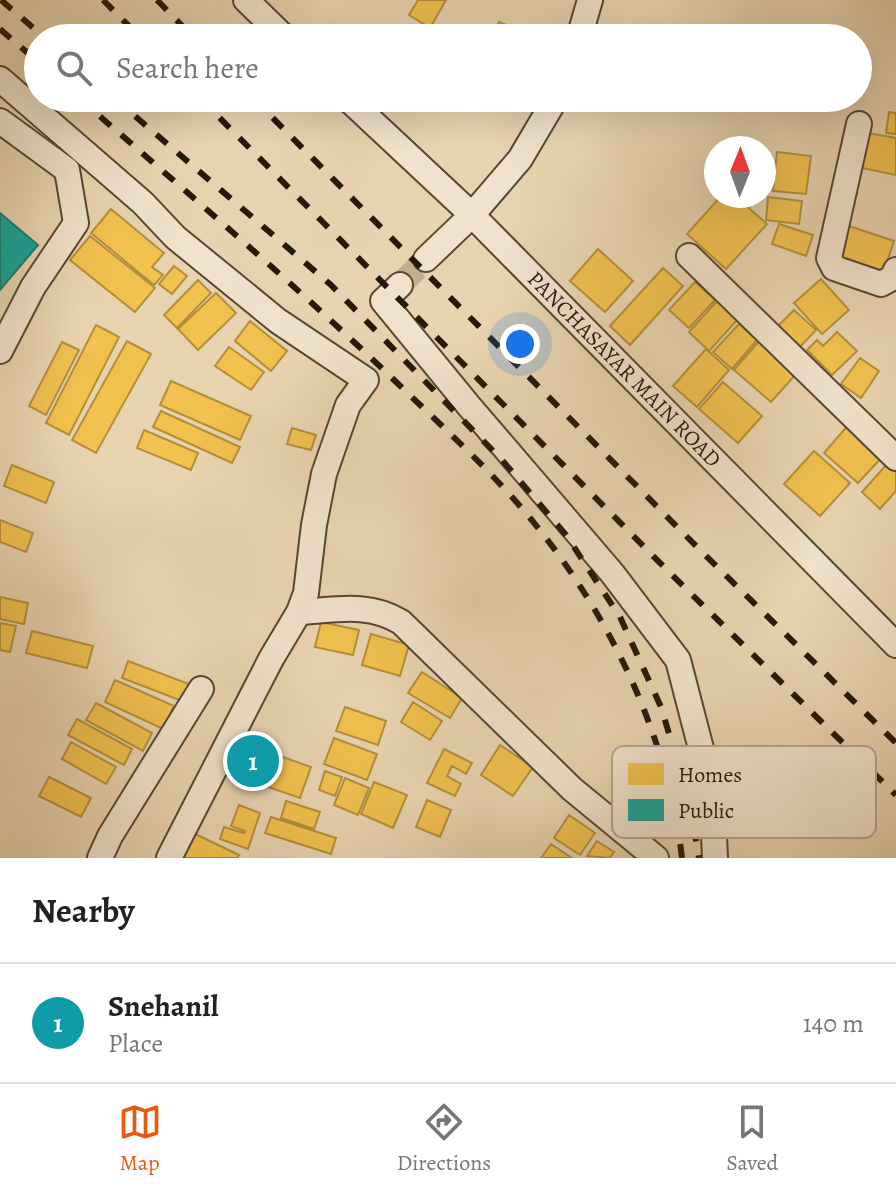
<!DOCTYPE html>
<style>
:root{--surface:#fff;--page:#f2f2f2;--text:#222;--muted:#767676;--line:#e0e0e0;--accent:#ea580c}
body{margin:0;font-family:Alegreya,serif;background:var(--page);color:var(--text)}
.compass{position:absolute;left:704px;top:136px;width:72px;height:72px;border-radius:50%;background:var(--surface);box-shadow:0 8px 32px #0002;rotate:1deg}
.you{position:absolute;left:520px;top:344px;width:28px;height:28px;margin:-20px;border:6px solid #fff;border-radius:50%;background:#1a73e8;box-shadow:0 0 0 12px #1a73e833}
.badge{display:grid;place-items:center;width:52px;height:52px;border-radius:50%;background:var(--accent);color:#fff;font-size:26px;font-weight:700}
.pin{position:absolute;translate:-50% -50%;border:4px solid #fff;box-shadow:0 2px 8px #0006}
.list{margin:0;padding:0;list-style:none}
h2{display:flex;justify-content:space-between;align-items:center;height:104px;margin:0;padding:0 32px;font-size:34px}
h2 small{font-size:26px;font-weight:400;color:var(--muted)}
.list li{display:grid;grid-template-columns:52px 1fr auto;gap:24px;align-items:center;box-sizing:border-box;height:120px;padding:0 32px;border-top:2px solid var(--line)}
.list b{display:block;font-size:30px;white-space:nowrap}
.list p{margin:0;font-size:26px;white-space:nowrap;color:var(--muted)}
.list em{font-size:26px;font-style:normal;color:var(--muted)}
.icon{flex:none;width:44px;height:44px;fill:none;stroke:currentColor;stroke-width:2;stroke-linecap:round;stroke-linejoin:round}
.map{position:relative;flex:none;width:896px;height:858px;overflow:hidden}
.search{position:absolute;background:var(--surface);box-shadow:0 8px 32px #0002;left:24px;right:24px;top:24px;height:88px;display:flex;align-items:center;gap:20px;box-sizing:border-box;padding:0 28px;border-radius:44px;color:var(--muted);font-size:30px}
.sheet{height:224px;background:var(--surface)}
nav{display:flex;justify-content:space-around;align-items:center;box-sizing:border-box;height:112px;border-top:2px solid var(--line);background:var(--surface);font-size:22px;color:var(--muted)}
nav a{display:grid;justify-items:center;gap:4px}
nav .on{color:var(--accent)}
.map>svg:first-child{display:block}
</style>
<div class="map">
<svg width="896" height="858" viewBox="0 0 896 858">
<rect width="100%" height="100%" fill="#e8d3b0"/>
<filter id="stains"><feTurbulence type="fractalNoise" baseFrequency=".0025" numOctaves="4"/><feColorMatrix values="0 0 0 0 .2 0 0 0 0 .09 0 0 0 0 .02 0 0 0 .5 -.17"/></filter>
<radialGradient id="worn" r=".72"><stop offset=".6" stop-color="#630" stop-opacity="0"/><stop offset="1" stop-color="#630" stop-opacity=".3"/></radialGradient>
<path fill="#f2c14e" stroke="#b48f39" stroke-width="2" d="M418,0H446L430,28L409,15Z
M499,22L521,31L518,38H492Z
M889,112L896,113V134L886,133Z
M868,133L896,138V175L862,168Z
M777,152L811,156L806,194L773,191Z
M721,196H735L767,224L726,269L687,234Z
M768,197L802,201L799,224L766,220Z
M111,209L164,253L152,267L163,275L154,285L91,233Z
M779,224L813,235L806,256L772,244Z
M846,225L894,241L883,274L835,257Z
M90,236L155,288L135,312L70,260Z
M598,249L633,281L605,312L570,281Z
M174,266L187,276L172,294L159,284Z
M663,268L683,286L630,345L610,326Z
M821,279L849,310L822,334L794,303Z
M198,280L211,293L177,328L164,315Z
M695,282L715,300L689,328L669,310Z
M216,293L236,313L198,350L178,329Z
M719,299L739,318L709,351L689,332Z
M794,310L816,330L795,352L773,331Z
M250,321L287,351L271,371L235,341Z
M739,324L757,340L732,369L713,352Z
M96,325L119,337L69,435L46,423Z
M837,332L857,351L832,375L807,350L817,340L823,346Z
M760,340L797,373L771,402L734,370Z
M127,341L151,354L96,453L72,440Z
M62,342L79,350L46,415L29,406Z
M229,347L264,372L251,390L215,366Z
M706,349L729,370L697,407L673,386Z
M860,358L879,371L861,398L841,384Z
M171,381L251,416L240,440L160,405Z
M723,382L762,416L738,443L699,409Z
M161,411L240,447L232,463L153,427Z
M850,423L885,454L858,483L824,453Z
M292,428L316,435L311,450L287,444Z
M144,430L198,453L191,470L137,448Z
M814,451L850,483L820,516L784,484Z
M888,463L896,470V491L880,509L862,492Z
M12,465L54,482L46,503L4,486Z
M0,520L33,533L26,552L0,542Z
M0,597L28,603L24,624L0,619Z
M321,622L359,630L353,655L315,647Z
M0,623L16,626L10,652L0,650Z
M32,631L93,646L87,668L26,653Z
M371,634L409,645L400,676L362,665Z
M128,661L189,684L182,701L122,678Z
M422,672L462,698L450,718L408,693Z
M115,680L174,706L163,729L105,702Z
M413,702L442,721L430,740L401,722Z
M96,703L152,733L143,751L86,720Z
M345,707L386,721L378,745L336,731Z
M77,719L132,749L124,765L68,735Z
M240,736L279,750L266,785L228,772Z
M334,738L377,754L367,780L324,764Z
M71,742L116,767L106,784L62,759Z
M500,745L533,767L513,796L481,775Z
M444,749L472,763L466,774L452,766L447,776L461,784L455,796L427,783Z
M280,756L311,767L300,798L268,787Z
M325,771L342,777L335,796L319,790Z
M49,777L91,798L81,817L39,796Z
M345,778L369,788L358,815L334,805Z
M374,782L407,795L393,828L361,814Z
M427,800L451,810L440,837L416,827Z
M286,801L320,812L314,829L281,818Z
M239,805L260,813L248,849L220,839L224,827L244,833L245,831L231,826Z
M569,815L595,833L580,855L554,838Z
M271,817L336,838L331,854L265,833Z
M191,832L239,855L237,858H186L180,855Z
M597,841L614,852L610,858L587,856Z
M551,844L572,858H541Z"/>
<path fill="#17a398" stroke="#1b7a6d" stroke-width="2" d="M0,213L38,245L0,290Z"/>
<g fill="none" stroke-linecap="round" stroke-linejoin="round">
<path stroke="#c1ae8e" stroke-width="24" stroke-dasharray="24 12" stroke-linecap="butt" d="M400,285L426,259"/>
<defs>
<g id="minor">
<path d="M246,0L285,38"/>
<path d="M579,38L590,0"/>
<path d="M0,79L143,203L175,237L278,321L366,380L348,405L324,474L314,525L306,593L299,612L271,659L169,858"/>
<path id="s1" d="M347,98L472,215L896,645"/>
<path d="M0,121L67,170L76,223L33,287L0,351"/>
<path d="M859,124L829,258L834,268L881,284L892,278L896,270"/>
<path d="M689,256L896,458"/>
<path d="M426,259L472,215L520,159L556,98"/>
<path d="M400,285L383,301L469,406L612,573L678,660L712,791L715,858"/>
<path d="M299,612C336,610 368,602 401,622L572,789L656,858"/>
<path d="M100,858L110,836L201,689"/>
</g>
</defs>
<use href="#minor" stroke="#554832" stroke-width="28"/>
<use href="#minor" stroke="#f0e2cc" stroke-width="24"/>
<path stroke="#241908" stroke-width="6" stroke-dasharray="14 14" stroke-linecap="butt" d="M1,0L45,38
M103,0L141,38
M157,0L194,38
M0,29L38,62
M79,98C184,190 290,280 391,377C434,419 480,460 519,505C604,603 667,729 682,858
M114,98L331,285L502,460L566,535L620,617L661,707L689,800L699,858
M200,98L671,574L896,795
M253,98L698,548L896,743"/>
</g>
<g text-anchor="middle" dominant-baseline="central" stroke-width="8" stroke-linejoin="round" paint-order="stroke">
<g font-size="22" fill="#241908" stroke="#f0e2cc">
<text stroke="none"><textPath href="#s1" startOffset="388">PANCHASAYAR MAIN ROAD</textPath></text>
</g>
</g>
<rect x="612" y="746" width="264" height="92" rx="12" fill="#f0e2cc" stroke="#b3a691" stroke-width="2"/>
<rect x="628" y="763" width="36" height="22" fill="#f2c14e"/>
<rect x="628" y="799" width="36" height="22" fill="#17a398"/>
<g font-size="22" fill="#241908">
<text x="678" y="782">Homes</text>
<text x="678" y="818">Public</text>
</g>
<rect width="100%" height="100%" filter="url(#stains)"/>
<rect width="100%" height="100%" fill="url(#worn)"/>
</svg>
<svg class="compass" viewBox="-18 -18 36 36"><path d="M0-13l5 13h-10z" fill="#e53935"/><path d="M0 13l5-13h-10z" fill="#767676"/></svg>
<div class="you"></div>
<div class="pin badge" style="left:253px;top:761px;background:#0f9aa8">1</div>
<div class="search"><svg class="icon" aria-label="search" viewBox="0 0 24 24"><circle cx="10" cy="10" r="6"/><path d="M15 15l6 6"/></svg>Search here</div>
</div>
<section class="sheet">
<h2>Nearby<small></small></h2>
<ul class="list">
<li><span class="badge" style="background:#0f9aa8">1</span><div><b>Snehanil</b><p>Place</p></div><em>140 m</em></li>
</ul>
</section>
<nav>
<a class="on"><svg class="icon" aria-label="map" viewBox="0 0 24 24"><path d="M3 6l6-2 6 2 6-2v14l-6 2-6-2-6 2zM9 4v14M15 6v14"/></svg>Map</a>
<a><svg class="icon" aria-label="directions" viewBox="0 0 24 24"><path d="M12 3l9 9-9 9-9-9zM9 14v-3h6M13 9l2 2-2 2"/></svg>Directions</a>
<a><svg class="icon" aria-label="saved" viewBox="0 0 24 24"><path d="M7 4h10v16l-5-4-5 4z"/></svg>Saved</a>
</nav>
